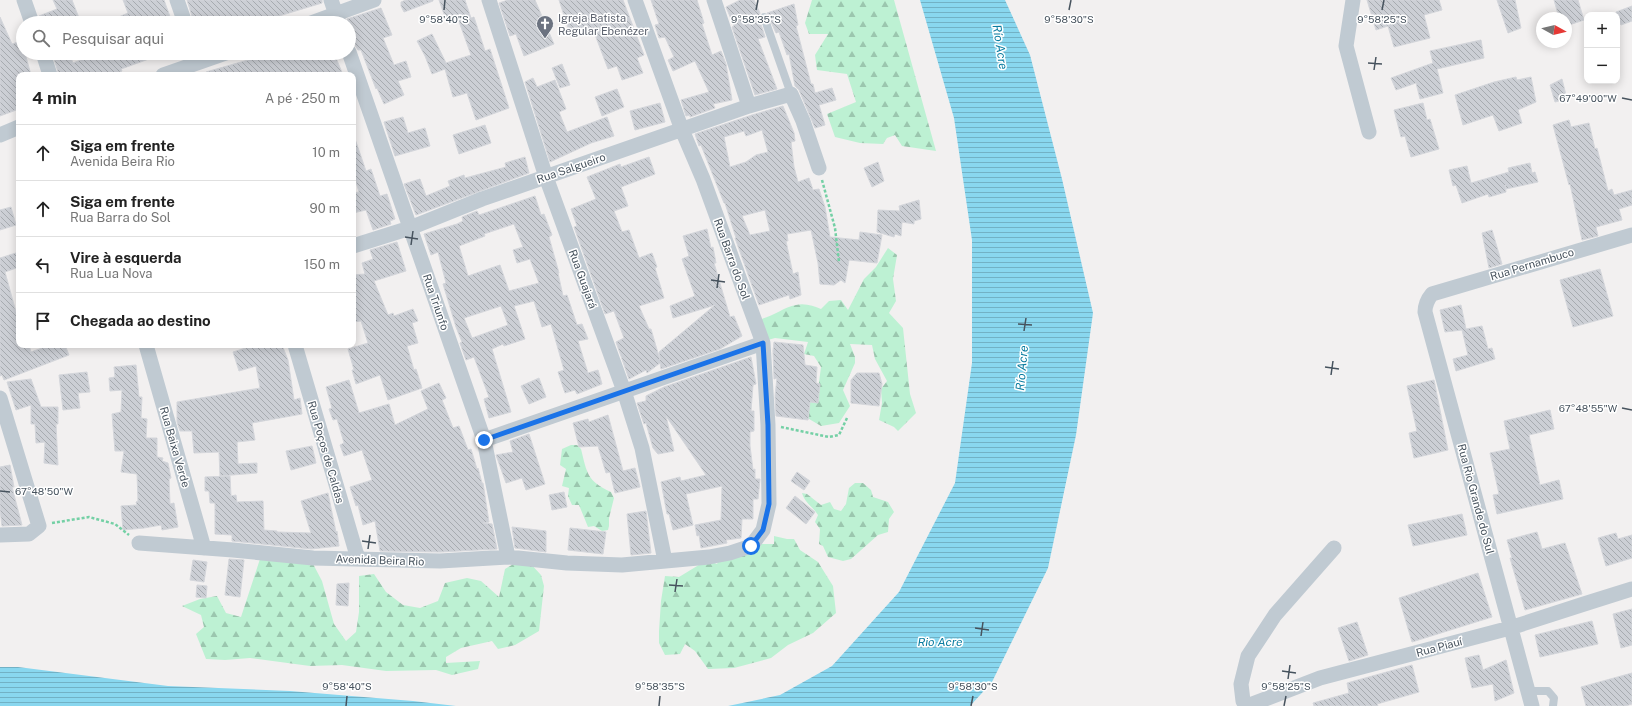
<!DOCTYPE html>
<html lang="pt">
<meta charset="utf-8">
<style>
:root{--surface:#fff;--page:#f2f2f2;--text:#222;--muted:#767676;--line:#e0e0e0}
body{margin:0;font-family:"Public Sans",sans-serif;background:var(--page);color:var(--text)}
.controls{position:absolute;right:12px;top:12px;display:grid;overflow:hidden;border-radius:8px;box-shadow:0 2px 10px #0003}
.controls button{width:36px;height:36px;display:grid;place-items:center;padding:0;border:0;border-bottom:1px solid var(--line);background:var(--surface);color:var(--text);font:20px sans-serif}
.compass{position:absolute;left:1536px;top:12px;width:36px;height:36px;border-radius:50%;background:var(--surface);box-shadow:0 2px 10px #0003;rotate:98deg}
.stop{position:absolute;width:12px;height:12px;margin:-9px;border:3px solid #1a73e8;border-radius:50%;background:#fff}
.stop.end{background:#1a73e8;border-color:#fff;box-shadow:0 1px 4px #0008}
.list{margin:0;padding:0;list-style:none}
h2{display:flex;justify-content:space-between;align-items:center;height:52px;margin:0;padding:0 16px;font-size:17px}
h2 small{font-size:13px;font-weight:400;color:var(--muted)}
.list li{display:grid;grid-template-columns:26px 1fr auto;gap:12px;align-items:center;box-sizing:border-box;height:56px;padding:0 16px;border-top:1px solid var(--line)}
.list b{display:block;font-size:15px;white-space:nowrap}
.list p{margin:0;font-size:13px;white-space:nowrap;color:var(--muted)}
.list em{font-size:13px;font-style:normal;color:var(--muted)}
.icon{flex:none;width:22px;height:22px;fill:none;stroke:currentColor;stroke-width:2;stroke-linecap:round;stroke-linejoin:round}
.map{position:relative;flex:none;width:1632px;height:706px;overflow:hidden}
.search{position:absolute;background:var(--surface);box-shadow:0 2px 10px #0003;left:16px;top:16px;width:340px;height:44px;display:flex;align-items:center;gap:10px;box-sizing:border-box;padding:0 14px;border-radius:22px;color:var(--muted);font-size:15px}
.panel{position:absolute;background:var(--surface);box-shadow:0 2px 10px #0003;left:16px;top:72px;width:340px;height:276px;border-radius:8px}
.map>svg:first-child{display:block}
</style>
<div class="map">
<svg width="1632" height="706" viewBox="0 0 1632 706">
<defs>
<pattern id="forest-firs" width="22" height="20" patternUnits="userSpaceOnUse"><rect width="22" height="20" fill="#bdf1d3"/><path d="M5 1l3.5 6h-7zM16 11l3.5 6h-7z" fill="#9bc6ae"/></pattern>
<pattern id="water-rules" width="6" height="5" patternUnits="userSpaceOnUse"><rect width="6" height="5" fill="#89d7ef"/><path d="M0 2.5h6" fill="none" stroke="#72b1c5"/></pattern>
<pattern id="building-back-hatch" width="6" height="6" patternUnits="userSpaceOnUse"><rect width="6" height="6" fill="#cccfd5"/><path d="M-1 5l2 2M0 0l6 6M5-1l2 2" fill="none" stroke="#a7abb0"/></pattern>
</defs>
<rect width="100%" height="100%" fill="#f2f0f0"/>
<path fill="url(#forest-firs)" d="M812,0H894L936,151L902,146L895,135L887,138L883,144L860,143L835,137L827,114L856,102L847,74L817,70L815,55L828,34H809L805,23Z
M888,248L897,255L893,279L896,301L889,313L903,328L910,394L916,413L898,431L894,427L879,420L882,403L881,389L887,381L875,359L872,345L850,344L855,357V363L843,390L850,406L839,423L821,426L804,416V401L818,390L821,367L814,356L804,354L808,342L775,338L768,340L761,319C774,316 784,307 796,305C805,303 814,306 821,309L829,301L841,300L848,310L864,279L876,267Z
M571,445H577L581,449C587,473 587,481 611,492L614,498L609,518V526L608,530L602,531L594,526L588,527L579,505H572L568,496L569,488L562,486L566,469L560,465L562,449Z
M855,483H863L871,490L873,497L888,502L894,512L889,519L888,532L878,535L851,559L843,561L828,557L823,546L819,544L820,529L815,522L818,515C813,507 805,503 802,493L807,494L821,505L830,502L834,509L841,511L846,504L849,488Z
M774,536L787,539H794L800,550L818,562L833,586L836,613L813,633L788,645L771,658L734,668L708,669L695,651L685,644L680,654L665,655L659,643V631L661,601L665,576L679,577L707,560L717,564L721,555L756,544H774Z
M260,559L312,562L322,581L334,624L346,641L356,632L359,612V576L374,574L386,592L403,605L420,608L438,601L445,583L467,578L481,581L499,597L505,569L515,563L528,561L541,575L544,586L539,631L515,645L498,649L492,641L461,648L446,657V663L480,661L478,669L452,675L436,670L386,671L342,665L310,666L250,658L225,660L206,659L196,634L204,627L201,615L182,606L200,599L217,596L226,613L241,617Z"/>
<path fill="url(#water-rules)" d="M920,0H1005L1030,55L1062,179L1093,313L1076,435L1048,568L992,682L970,706H728L780,695L832,666L899,592L955,483L972,363V240L954,118Z
M0,667H18L168,686L290,691L413,701L456,706H0Z"/>
<path fill="url(#building-back-hatch)" stroke="#d4d6db" fill-rule="evenodd" d="M53,0H72L81,23H41L39,16L57,9Z
M123,0H164L172,22L175,20V23H105L128,13Z
M187,0H322V3L256,23H194Z
M406,0H433V1L404,12L401,6V2Z
M439,0H465L471,18L474,17L485,51L490,49L509,108L476,120L467,93L453,97L445,69L432,74L425,56L417,41L432,34L446,63L471,55L457,16L446,20Z
M508,0H535L554,44L524,56L516,34L510,36L499,3Z
M559,0H623L644,55L637,58L643,73L622,80L617,66L608,69L594,32L589,34L587,31L571,37Z
M651,0H697L704,23L702,24L712,55L721,51L726,64L732,100L713,104L715,108L690,117V115L686,116L681,100L709,92L695,61L673,71L668,60L674,57L665,37L659,38L655,25L659,24Z
M740,0H754L760,13L759,18L765,37L758,39L777,89L755,95L732,27L734,26L726,7Z
M1367,0H1439L1442,10L1424,15L1430,38L1394,47L1388,26L1376,30Z
M1497,0H1515L1521,28L1508,33Z
M1554,0H1578L1584,20L1566,26V18H1559Z
M794,4L798,25L796,26L811,84H813L815,93L832,88L836,100L819,105L825,125L815,128L799,90L795,86L789,54L787,55L779,32L776,33L767,13Z
M1632,6V21L1621,25L1616,12Z
M381,8L392,35L383,38L394,65L406,61L411,77L398,81L404,95L384,104L377,88L376,89L361,50H358L355,45L349,30L347,19Z
M0,17L12,44L21,41L23,53H25L31,75H19V109L0,116Z
M1481,40L1484,58L1437,69L1443,93L1420,99L1416,83L1396,90L1391,78L1433,63L1430,51Z
M52,53H69L73,63L98,53H160V55L121,69L122,71L113,75H59Z
M259,53H334L343,75H207L206,72L248,60L247,57Z
M562,64L570,85L560,88L552,68Z
M1516,77L1517,80L1531,77L1536,102L1518,110L1522,123L1499,131L1493,115L1463,125L1455,95L1494,82Z
M533,78L537,87L555,80L566,109L559,112L567,132L607,117L614,136L591,143L550,162L525,82Z
M1562,79L1567,99L1555,102L1550,85Z
M617,89L624,107L602,116L595,97Z
M660,103L665,122L635,130L630,111Z
M1423,103L1427,120L1430,119L1439,149L1411,157L1405,136L1401,137L1394,110Z
M783,106L794,133L795,141L791,142L794,167L798,182L809,178L813,190L819,189L825,207L830,237L859,240L860,232L882,235L877,263L849,260L845,283L841,280L834,285L820,284L818,263L811,230L787,234L788,241H786L793,274L798,272L801,295L790,299L789,295L759,305L735,238H736L725,203H724L701,145L699,146L695,134L752,115ZM762,130L768,152L756,155L746,162L730,167L724,137L744,131L746,136ZM765,210L770,231L750,235L742,216Z
M403,117L408,133L425,128L430,146L395,156L384,122Z
M1569,120L1571,127L1589,123L1595,149L1597,148L1608,191L1612,189L1614,195L1632,190V205L1619,209L1622,220L1596,227L1598,236L1582,240L1570,184L1569,185L1553,125Z
M485,125L491,143L459,154L453,135Z
M353,139H355L366,171L371,169L380,196L387,194L395,219L390,221L391,224L373,230L366,210L353,213V193L359,192L353,172Z
M525,157L529,173L416,215L404,184L420,179L426,196L450,186L448,181L464,175L465,178L506,167L505,163Z
M649,157L655,174L621,187L628,206L614,211L622,232L629,230L639,258L652,253L657,267L655,268L664,298L639,306L649,329H651L660,360L659,352L715,305L673,318L670,306L695,296L682,259L689,256L683,236L707,229L711,248L713,247L716,263H714L730,317L734,316L742,336L720,349L661,369L660,363L647,373L646,370L629,379L616,342L624,338L614,311L605,314L574,227L577,226L571,209L596,199L587,177L620,164L621,167Z
M878,162L884,181L872,187L864,168Z
M1530,163L1532,173L1535,172L1538,182L1506,189L1505,185L1506,192L1489,197L1488,194L1462,203L1456,185L1453,186L1449,170L1467,166L1471,183L1509,172L1508,168Z
M535,196L541,215L544,214L552,235L549,237L559,273H558L563,296L567,295L577,325L582,324L588,339L578,341L588,373L598,370L602,384L577,394L575,390L565,393L558,372L564,370L551,324L542,327L534,301L514,306L525,339L504,346L503,344L492,349L511,412L489,418L484,399L489,397L474,357L466,360L460,343L462,342L456,327L443,284L446,283L438,252L431,255L424,234L457,224L463,221L462,217L477,211L479,215ZM514,224L523,247L513,250L517,263L530,259L539,283L509,291L500,265L468,276L459,246L485,236L484,234ZM501,306L508,325L472,338L464,318Z
M919,200L921,219L914,221V224L902,222L901,236L895,234L894,237L877,232L878,210L900,211L899,206Z
M11,207L16,225L0,230V210Z
M1492,230L1502,264L1489,268L1482,233Z
M397,242L406,271L374,281L388,315L393,313L394,316L413,309L418,321L412,323L418,343L407,346L414,370L416,369L422,388L388,400L380,375L356,384L352,370H354L348,349L368,343L361,321L353,322V275L365,274L362,263L373,259L370,250Z
M19,252V267L5,272L16,312L19,311V345H29L31,352L50,345H65L69,355L4,380L2,375L0,376V258Z
M1600,269L1613,316L1573,327L1560,280Z
M1461,305L1466,329L1482,326L1488,349L1492,348L1495,359L1456,371L1453,359L1468,355L1462,330L1445,332L1440,310Z
M774,342L803,345L805,365L817,367L816,383L820,384L818,403L810,402L808,420L776,416L775,396L777,378L774,379L773,351Z
M255,345H282L288,360L294,400L300,398L302,414L252,423L255,440L237,442L238,464L257,463V473L220,476L219,452L194,453L192,431H180L177,422V402L260,388L256,366L239,371L233,352Z
M751,357L756,384L753,385L751,411H754V431L750,432V446L753,470L755,469V479H760L758,499H753V519H742L741,538L726,540L727,543L701,548L699,535L697,536L695,525L721,520L722,486L686,494L693,525L673,530L669,514H667L661,482L680,477L681,481L706,475L666,416L674,451L658,454L653,448L646,423L644,424L637,403L646,401V396L664,387Z
M136,365L139,397H142L141,418L147,419L146,438H157V457L163,458L162,461L168,463L171,478L169,479L170,504L174,503L178,527L162,530L161,525L144,528L123,530L121,506L137,505L136,502L138,501L137,474L121,472L124,451H115L112,414L121,412L122,390L110,391L109,378L115,377L114,367Z
M87,372L90,392L78,393L80,408L63,410L59,375Z
M857,373H879L882,384L879,406L851,403V380Z
M539,378L546,397L529,404L521,386Z
M31,379L41,407H58V424H56L58,465L44,463L45,442L36,443L35,424H31V405L16,410L7,382Z
M349,380L359,413L389,404L395,425L428,409L421,391L439,383L446,398L442,400L453,428L459,426L468,450L471,449L477,469L478,468L482,483H483L489,522L483,523L492,524L497,549L440,552L380,551L375,521L363,525L358,505L356,506L350,487L372,480L362,450L344,456L340,445L344,443L337,419L333,420L329,409L332,408L326,387Z
M1434,380L1448,450L1414,458L1409,433L1417,431L1407,386Z
M1550,410L1554,429L1529,435L1540,485L1559,480L1563,499L1497,514L1493,495L1499,494L1490,453L1510,449L1504,421Z
M608,415L623,471L635,468L640,487L615,493L610,472L606,473L598,446L579,447L573,423L588,419L589,422Z
M529,434L545,484L526,490L522,478L506,483L496,455L513,452L510,441Z
M312,446L316,463L291,470L286,451Z
M10,465L14,487H12L22,525L2,526L0,510V467Z
M797,472L810,481L804,490L791,481Z
M230,476L231,496L236,495L237,502L263,501L264,530L277,531V532L311,533L301,501L328,493L336,532L337,531L339,546L311,549L232,541V535L215,534V503H210L209,491H205V477Z
M564,492L567,507L552,510L549,495Z
M795,496L815,512L806,524L786,508Z
M646,511L651,553L631,555L627,514Z
M1462,514L1467,535L1413,546L1408,525Z
M512,527L546,531V552L515,548Z
M570,528L606,532L603,554L568,550Z
M1537,532L1542,549L1565,543L1582,594L1525,610L1510,558H1512L1507,540Z
M1616,533L1618,539L1632,535V558L1606,566L1598,538Z
M229,559L244,560L240,597L225,595Z
M193,560L207,562L204,582L190,580Z
M1478,573L1492,617L1412,642L1399,598Z
M349,583L348,606L336,605L337,584Z
M197,585L207,586L206,598L196,597Z
M1632,609V645L1621,648L1613,614Z
M1592,621L1598,644L1540,657L1535,635Z
M1357,622L1368,655L1349,661L1338,628Z
M1479,655L1483,670L1506,660L1514,693L1495,701L1493,684L1472,688L1465,658Z
M1412,665L1419,692L1377,704L1378,706H1314L1313,703L1349,693L1347,683Z
M1632,673V704L1625,706H1586L1581,687Z"/>
<g fill="none" stroke-linecap="round" stroke-linejoin="round">
<path stroke="#74d0a5" stroke-width="2.5" stroke-dasharray="3 2" stroke-linecap="butt" d="M822,180L835,228L839,262
M781,427L829,437L839,435L847,418
M52,523L89,517L115,524L129,535"/>
<path stroke="#c0cad2" stroke-width="8" d="M764,17L791,94
M1528,691H1548L1554,698L1553,706"/>
<path stroke="#c0cad2" stroke-width="15" d="M24,0L32,23
M177,0L185,23
M331,0L339,23
M489,0L546,177L624,391L642,448L665,561
M714,0L749,106
M1353,0L1346,46L1369,132
M311,23L374,0
M349,52L484,440L508,557
M43,53L50,75
M163,75L226,53
M0,135L19,127
M353,246L410,228L482,199L749,106L791,94L803,121L819,168
M146,345L204,548
M295,345L358,559
M0,398L39,526L29,534L0,535
M484,440L763,343
M139,543L233,550L313,558L440,561L508,557L567,563L622,565L709,557L730,553L751,546L763,530L769,504L768,425L763,343L703,179L682,130L635,0
M1334,548L1275,615L1248,656L1241,684L1243,701L1247,706L1320,678L1510,628L1584,604L1632,589
M1532,706L1425,312C1425,305 1427,300 1432,294L1632,235"/>
</g>
<g fill="none" stroke-linecap="round" stroke-linejoin="round">
<path stroke="#1a73e8" stroke-width="5" d="M484,440L763,343L768,425L769,504L763,530L751,546"/>
</g>
<path fill="none" stroke="#47535e" stroke-width="1.5" d="M444,10L445,0M756,10L758,0M1069,10L1071,0M1382,10L1384,0M1368,63L1382,64M1374,70L1376,57M1622,98L1632,100M405,237L418,239M411,245L413,231M711,280L725,282M717,288L719,274M1018,324L1032,325M1024,331L1026,318M1325,367L1339,369M1331,375L1333,361M1622,408L1632,410M0,491L10,492M362,541L376,543M368,549L370,535M669,585L683,586M675,592L677,579M975,628L989,630M981,636L983,622M1282,671L1296,673M1288,679L1290,665M346,706L347,696M659,706L660,696M971,706L973,696M1284,706L1286,696"/>
<defs>
<symbol id="church-pin" viewBox="-11 -11 22 30"><path d="M0 17L-7.5 6A9.5 9.5 0 1 1 7.5 6Z" fill="#6b7280" stroke="#fff"/><path d="M-1.2-6h2.4v3.5h3.3v2.4h-3.3V6h-2.4V-.1h-3.3v-2.4h3.3Z" fill="#fff"/></symbol>
</defs>
<g fill-rule="evenodd">
<use href="#church-pin" x="535" y="14" width="20" height="27"/>
</g>
<g text-anchor="middle" dominant-baseline="central" stroke-width="3" stroke-linejoin="round" paint-order="stroke">
<g font-size="11" fill="#5b616d" stroke="#fff" text-anchor="start">
<text x="558" y="18">Igreja Batista<tspan x="558" dy="13">Regular Ebenézer</tspan></text>
</g>
<g font-size="11" fill="#47535e" stroke="#fff">
<text transform="translate(571 168) rotate(-19)">Rua Salgueiro</text>
<text transform="translate(732 259) rotate(70)">Rua Barra do Sol</text>
<text transform="translate(1532 264) rotate(-17)">Rua Pernambuco</text>
<text transform="translate(583 279) rotate(70)">Rua Guajará</text>
<text transform="translate(436 302) rotate(71)">Rua Triunfo</text>
<text transform="translate(175 447) rotate(74)">Rua Baixa Verde</text>
<text transform="translate(326 452) rotate(74)">Rua Poços de Caldas</text>
<text transform="translate(1476 499) rotate(75)">Rua Rio Grande do Sul</text>
<text transform="translate(380 560) rotate(2)">Avenida Beira Rio</text>
<text transform="translate(1439 647) rotate(-15)">Rua Piauí</text>
</g>
<g font-size="12" font-style="italic" fill="#097ca0" stroke="#fff">
<text transform="translate(1000 47) rotate(81)">Río Acre</text>
<text transform="translate(1022 368) rotate(-85)">Río Acre</text>
<text x="940" y="642">Rio Acre</text>
</g>
</g>
<g font-size="10" text-anchor="middle" fill="#47535e" stroke="#fff" stroke-width="3" stroke-linejoin="round" paint-order="stroke">
<text x="444" y="23">9°58'40"S</text>
<text x="756" y="23">9°58'35"S</text>
<text x="1069" y="23">9°58'30"S</text>
<text x="1382" y="23">9°58'25"S</text>
<text x="1588" y="102">67°49'00"W</text>
<text x="1588" y="412">67°48'55"W</text>
<text x="44" y="495">67°48'50"W</text>
<text x="347" y="690">9°58'40"S</text>
<text x="660" y="690">9°58'35"S</text>
<text x="973" y="690">9°58'30"S</text>
<text x="1286" y="690">9°58'25"S</text>
</g>
</svg>
<div class="controls">
<button>+</button>
<button>−</button>
</div>
<svg class="compass" viewBox="-18 -18 36 36"><path d="M0-13l5 13h-10z" fill="#e53935"/><path d="M0 13l5-13h-10z" fill="#767676"/></svg>
<div class="stop" style="left:751px;top:546px"></div>
<div class="stop end" style="left:484px;top:440px"></div>
<div class="search"><svg class="icon" aria-label="search" viewBox="0 0 24 24"><circle cx="10" cy="10" r="6"/><path d="M15 15l6 6"/></svg>Pesquisar aqui</div>
<section class="panel">
<h2>4 min<small>A pé · 250 m</small></h2>
<ul class="list">
<li><svg class="icon" aria-label="ahead" viewBox="0 0 24 24"><path d="M12 20V5M6 11l6-6 6 6"/></svg><div><b>Siga em frente</b><p>Avenida Beira Rio</p></div><em>10 m</em></li>
<li><svg class="icon" aria-label="ahead" viewBox="0 0 24 24"><path d="M12 20V5M6 11l6-6 6 6"/></svg><div><b>Siga em frente</b><p>Rua Barra do Sol</p></div><em>90 m</em></li>
<li><svg class="icon" aria-label="left" viewBox="0 0 24 24"><path d="M17 20v-9H6M10 6l-5 5 5 5"/></svg><div><b>Vire à esquerda</b><p>Rua Lua Nova</p></div><em>150 m</em></li>
<li><svg class="icon" aria-label="arrive" viewBox="0 0 24 24"><path d="M6 21V4h12l-3 4 3 4H6"/></svg><div><b>Chegada ao destino</b></div></li>
</ul>
</section>
</div>
